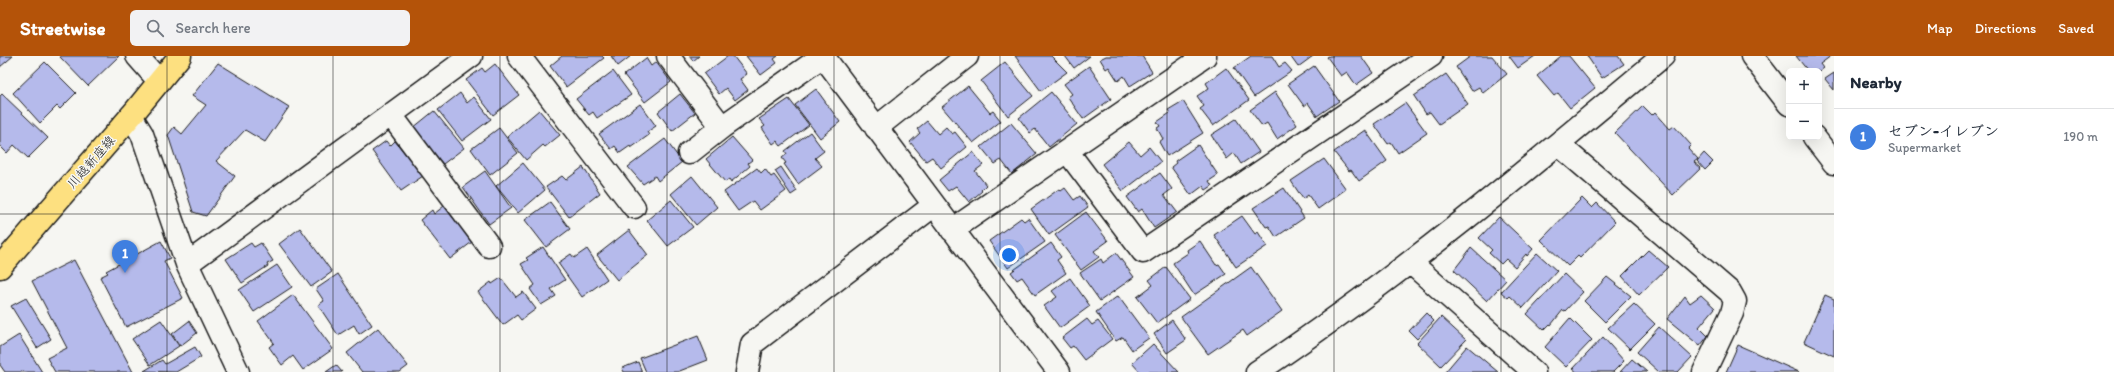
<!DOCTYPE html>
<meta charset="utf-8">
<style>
:root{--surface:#fff;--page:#f2f2f3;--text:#1f2937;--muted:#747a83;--line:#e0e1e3;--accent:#b45309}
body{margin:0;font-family:Itim,"Klee One",sans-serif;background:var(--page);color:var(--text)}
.controls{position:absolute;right:12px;top:12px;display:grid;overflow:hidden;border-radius:6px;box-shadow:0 4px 16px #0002}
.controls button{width:36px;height:36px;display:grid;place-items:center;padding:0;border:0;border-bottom:1px solid var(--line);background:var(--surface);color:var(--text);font:20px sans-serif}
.you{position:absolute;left:1009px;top:199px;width:14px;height:14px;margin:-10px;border:3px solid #fff;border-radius:50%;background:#1a73e8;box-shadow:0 0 0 6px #1a73e833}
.badge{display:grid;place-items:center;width:26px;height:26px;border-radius:50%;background:var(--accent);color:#fff;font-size:13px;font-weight:700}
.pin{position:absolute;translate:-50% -33px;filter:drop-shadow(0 1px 2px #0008)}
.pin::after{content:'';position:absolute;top:21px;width:14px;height:12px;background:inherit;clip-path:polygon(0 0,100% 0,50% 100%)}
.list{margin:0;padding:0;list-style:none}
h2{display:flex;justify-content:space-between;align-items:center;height:52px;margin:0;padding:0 16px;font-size:17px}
h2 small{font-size:13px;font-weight:400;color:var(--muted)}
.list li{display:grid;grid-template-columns:26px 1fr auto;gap:12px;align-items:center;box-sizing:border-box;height:56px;padding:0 16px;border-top:1px solid var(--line)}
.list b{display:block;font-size:15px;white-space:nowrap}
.list p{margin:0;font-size:13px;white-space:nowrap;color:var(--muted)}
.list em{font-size:13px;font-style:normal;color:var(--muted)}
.icon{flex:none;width:22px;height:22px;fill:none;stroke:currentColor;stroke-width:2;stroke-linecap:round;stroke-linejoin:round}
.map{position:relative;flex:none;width:1834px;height:316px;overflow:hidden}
header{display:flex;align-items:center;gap:24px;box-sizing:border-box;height:56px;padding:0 20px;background:var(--accent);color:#fff}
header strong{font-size:19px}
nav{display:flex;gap:22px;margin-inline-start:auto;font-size:14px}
.search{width:280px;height:36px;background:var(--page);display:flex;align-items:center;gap:10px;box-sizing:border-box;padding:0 14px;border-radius:6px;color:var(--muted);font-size:15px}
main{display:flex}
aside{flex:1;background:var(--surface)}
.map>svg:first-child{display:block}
</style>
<header>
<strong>Streetwise</strong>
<div class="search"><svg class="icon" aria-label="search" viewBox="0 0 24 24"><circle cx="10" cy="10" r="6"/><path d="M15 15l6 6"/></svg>Search here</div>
<nav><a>Map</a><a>Directions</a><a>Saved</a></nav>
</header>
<main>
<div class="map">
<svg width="1834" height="316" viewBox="0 0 1834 316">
<rect width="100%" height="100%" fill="#f6f6f2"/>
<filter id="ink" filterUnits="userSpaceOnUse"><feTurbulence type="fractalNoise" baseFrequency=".025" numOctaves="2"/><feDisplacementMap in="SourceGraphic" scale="8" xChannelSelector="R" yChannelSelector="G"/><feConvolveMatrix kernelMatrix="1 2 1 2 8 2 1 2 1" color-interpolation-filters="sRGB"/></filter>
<g filter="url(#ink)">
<path fill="#b5baeb" stroke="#1c1c1c" d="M0,0H13L0,11Z
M59,0H119L88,30Z
M562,0H602L604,2L566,31L550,10Z
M611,0H631L618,10Z
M689,0H699L693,5Z
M728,0H733L747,18L740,23L748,34L735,44L726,32L719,38L704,18Z
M746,0H778L774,3L777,7L761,19Z
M1015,0H1051L1067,16L1041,35Z
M1065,0H1090L1074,12Z
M1106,0H1142L1152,16L1130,30L1124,20L1118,25L1109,11L1106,13L1100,3Z
M1251,0H1272L1279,11L1285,7L1292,15L1254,41L1234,12Z
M1290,0H1313L1298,11Z
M1329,0H1361L1373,17L1356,29L1347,16L1341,20L1327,1Z
M1471,0H1492L1507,18L1483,37L1479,31L1472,35L1456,11Z
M1509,0H1535L1518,12Z
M1561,0H1569L1595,32L1570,52L1558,37L1554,40L1537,20Z
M1587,0H1618L1624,8L1602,22Z
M1796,0H1831L1820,8L1823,12L1819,15H1808Z
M646,2L651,10L656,6L671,26L645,46L624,19Z
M45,6L76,37L60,53L57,50L40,67L13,37Z
M1005,6L1033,40L1008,60L981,25Z
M218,7L289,51L265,86L245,74L216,105L235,120L206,160L193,156L168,79L174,71L182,78L206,49L192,40Z
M495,8L519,39L493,59L466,24L482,12L485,16Z
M1089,10L1111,43L1083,63L1068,41L1072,38L1064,28Z
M1314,10L1339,45L1317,60L1308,47L1304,50L1288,28Z
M1226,12L1249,44L1213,70L1200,53L1204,50L1197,40L1209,32L1206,27Z
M613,15L631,39L597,62L593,56L589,59L576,43Z
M1834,17V34L1825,23Z
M1446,18L1468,48L1439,68L1430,56L1426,58L1414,40Z
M968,30L990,57L993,55L1001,65L973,87L942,51Z
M816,33L840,66L820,82L795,49Z
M1051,36L1077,68L1049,91L1035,73L1030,77L1019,62Z
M1275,36L1297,69L1277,83L1267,67L1262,70L1250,54Z
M460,37L467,47L474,41L491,63L462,85L438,54Z
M2,38L48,82L28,102L14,89L7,97L0,90V40Z
M680,38L695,57L672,75L658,56Z
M789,43L809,69L781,90L777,85L773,88L762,72L765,70L759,63Z
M1183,45L1203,77L1167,100L1159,86L1163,83L1157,72L1160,70L1157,66L1170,57L1168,54Z
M1405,47L1427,77L1398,97L1391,86L1388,88L1374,68Z
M640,48L656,70L647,76L649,79L631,92L630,90L620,97L615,90L611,93L599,78Z
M1643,50L1652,59L1655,56L1670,73L1674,70L1691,89L1688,92L1698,103L1694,106L1701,112L1673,139L1615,77Z
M539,54L560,79L545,91L543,89L526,104L507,81Z
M434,55L464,92L443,108L413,72Z
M1236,63L1259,96L1241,108L1234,97L1227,103L1211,79Z
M927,65L938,78L946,71L952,78L955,76L967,91L941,112L932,101L926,105L910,86L920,77L917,73Z
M1011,67L1037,98L1012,118L1001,104L995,108L981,91Z
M499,72L518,97L490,119L471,93Z
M1365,74L1387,105L1359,125L1351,114L1349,115L1334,96Z
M810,76L824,95L815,102L822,110L798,128L784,108L786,107L782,102L787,98L785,95Z
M732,81L752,104L748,107L750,110L731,126L729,123L725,126L706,103Z
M665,83L682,106L658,125L655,120L643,128L628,111Z
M386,85L390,90L395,85L423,120L401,135L372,95Z
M1129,86L1140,99L1149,91L1161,106L1123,135L1102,108Z
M1198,89L1218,119L1209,125L1212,130L1206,134L1203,130L1191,139L1171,111L1176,107L1175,105Z
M973,96L983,109L975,115L986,129L981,134L982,135L969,146L956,130L948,135L939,124Z
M1704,97L1713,106L1705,114L1697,105Z
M1324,103L1346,133L1318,153L1308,139L1303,143L1291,125Z
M523,107L545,134L518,157L496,130Z
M583,111L600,137L569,161L546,131L562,120L566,124Z
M781,111L797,135L791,139L775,115Z
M757,112L761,117L765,113L771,121L774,119L786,135L760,154L753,145L738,155L724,136Z
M485,115L511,152L489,168L463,131Z
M1160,117L1172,133L1164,139L1177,156L1154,172L1142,153L1138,156L1127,141Z
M692,120L717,151L696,169L671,138Z
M1065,132L1074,144L1080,140L1088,151L1049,179L1031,153L1059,133L1061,135Z
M1284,132L1304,162L1276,181L1269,170L1266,171L1253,152Z
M1582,142L1592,152L1597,147L1615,166L1580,202L1578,200L1568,210L1541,184Z
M671,144L693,171L668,190L647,164Z
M550,146L570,173L546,191L525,164Z
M444,150L472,186L450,203L420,164L432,154L434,158Z
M1086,156L1108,185L1094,195L1099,201L1081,214L1055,179Z
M1242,160L1255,178L1258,176L1267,190L1236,211L1214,179Z
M1499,161L1533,193L1527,200L1526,198L1515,211L1506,203L1501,208L1489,197L1492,194L1479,182Z
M1021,162L1024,165L1028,162L1045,186L1008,212L989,185Z
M300,172L332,216L311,231L279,188Z
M629,174L648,199L617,224L597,199Z
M161,185L170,202L164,205L183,242L126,271L100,221L108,217L106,215Z
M1200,185L1216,209L1219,208L1226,218L1194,239L1173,207L1188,197L1187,194Z
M251,187L254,191L261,187L273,205L267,208L268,210L242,227L226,203Z
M1051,187L1061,201L1057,204L1066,217L1035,239L1022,221L1017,224L1011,216Z
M543,191L565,224L551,233L556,240L541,249L530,233L535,229L521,208L528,204L526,202Z
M1471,192L1506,224L1487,245L1454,214Z
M587,193L607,223L582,241L558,207L571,198L574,202Z
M1648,194L1668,211L1639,239L1622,220Z
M1116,197L1134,221L1100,245L1080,217L1101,203L1103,207Z
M1537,197L1557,215L1523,252L1510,240L1508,242L1501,236Z
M74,204L133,316H55L47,302L67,292L32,225Z
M277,209L292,231L254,256L239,234Z
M1166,211L1190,243L1157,267L1137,241L1153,229L1149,224Z
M1251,211L1282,255L1247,280L1243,274L1208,298L1181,261Z
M338,218L372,269L359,278L354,269L338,279L318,249L324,245L316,233Z
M1564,218L1583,236L1565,255L1563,254L1551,269L1550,268L1544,274L1527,258Z
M1607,221L1631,240L1605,266L1584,245Z
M501,222L516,241L523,236L536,253L521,264L517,259L503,269L478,236L491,226L492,228Z
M1070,222L1090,250L1060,272L1044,250L1057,241L1052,235Z
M293,239L333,293L303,314L293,300L282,309L269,291L274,287L258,265Z
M1701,239L1715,252L1699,271L1708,280L1700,290L1667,263L1685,240L1690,247Z
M1825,239L1834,243V300L1804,286Z
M1118,240L1149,282L1132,294L1123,281L1116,285L1096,256Z
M26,242L51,283L37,292L11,250Z
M1634,248L1655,268L1630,293L1608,272Z
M1426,257L1434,265L1417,283L1409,275Z
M1441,261L1466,284L1441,310L1417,287Z
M1570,262L1592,284L1566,311L1545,291Z
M1087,263L1092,269L1098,265L1112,283L1084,304L1073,290L1070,292L1062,282Z
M161,264L179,290L150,309L132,283Z
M1172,264L1186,284L1167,297L1154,278Z
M189,265L197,277L180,290L172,278Z
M1659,271L1692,301L1678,316H1659L1637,296Z
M378,272L408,310L400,316H362L347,297Z
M19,279L42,316H5L0,309V291Z
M698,280L708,304L677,316H646L640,302Z
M1603,281L1624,305L1613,316H1577L1573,313Z
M1153,288L1179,316H1140L1132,307Z
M1738,289L1799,316H1726Z
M1467,290L1498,316H1445Z
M195,291L201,301L176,316L144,315L162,304L165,308Z
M1632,303L1647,316H1620Z
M638,306L642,316H624L622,312Z
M336,309L342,316H326Z"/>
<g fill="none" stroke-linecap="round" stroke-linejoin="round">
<defs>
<path id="minor" d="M137,0L159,25
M519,0L634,151
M668,0L722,71
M823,0L1059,316
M1752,0L1789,48
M391,59L489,190
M131,60L142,78L187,208L238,316
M876,72L967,0
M1814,81L1834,107
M1558,88L1730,236L1735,245L1732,257L1704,316
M1067,95L1143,196L1431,0
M689,97L722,71L823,0
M952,174L1205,0
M1410,206L1534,316
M187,208L471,0
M747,316L752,288L933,150
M1257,316C1400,221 1532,110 1663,0"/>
<path id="major" d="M0,211L131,60L180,0"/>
</defs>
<use href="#minor" stroke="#1c1c1c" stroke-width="25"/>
<use href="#major" stroke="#1c1c1c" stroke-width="25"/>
<use href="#minor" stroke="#f6f6f2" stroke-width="22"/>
<use href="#major" stroke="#fde080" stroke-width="22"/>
</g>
</g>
<path fill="none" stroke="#1c1c1c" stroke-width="1" stroke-opacity="0.55" d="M167,0V316M333,0V316M500,0V316M667,0V316M834,0V316M1000,0V316M1167,0V316M1334,0V316M1501,0V316M1667,0V316M0,158H1834"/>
<g text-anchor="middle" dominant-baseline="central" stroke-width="3" stroke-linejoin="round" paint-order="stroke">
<g font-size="13" fill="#1c1c1c" stroke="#f6f6f2">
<text transform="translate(91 106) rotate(-49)">川越新座線</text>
</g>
</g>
</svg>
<div class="controls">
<button>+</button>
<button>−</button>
</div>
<div class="you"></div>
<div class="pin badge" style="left:125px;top:217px;background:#3f7fe0">1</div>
</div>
<aside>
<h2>Nearby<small></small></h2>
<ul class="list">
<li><span class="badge" style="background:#3f7fe0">1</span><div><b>セブン-イレブン</b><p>Supermarket</p></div><em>190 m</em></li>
</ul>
</aside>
</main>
